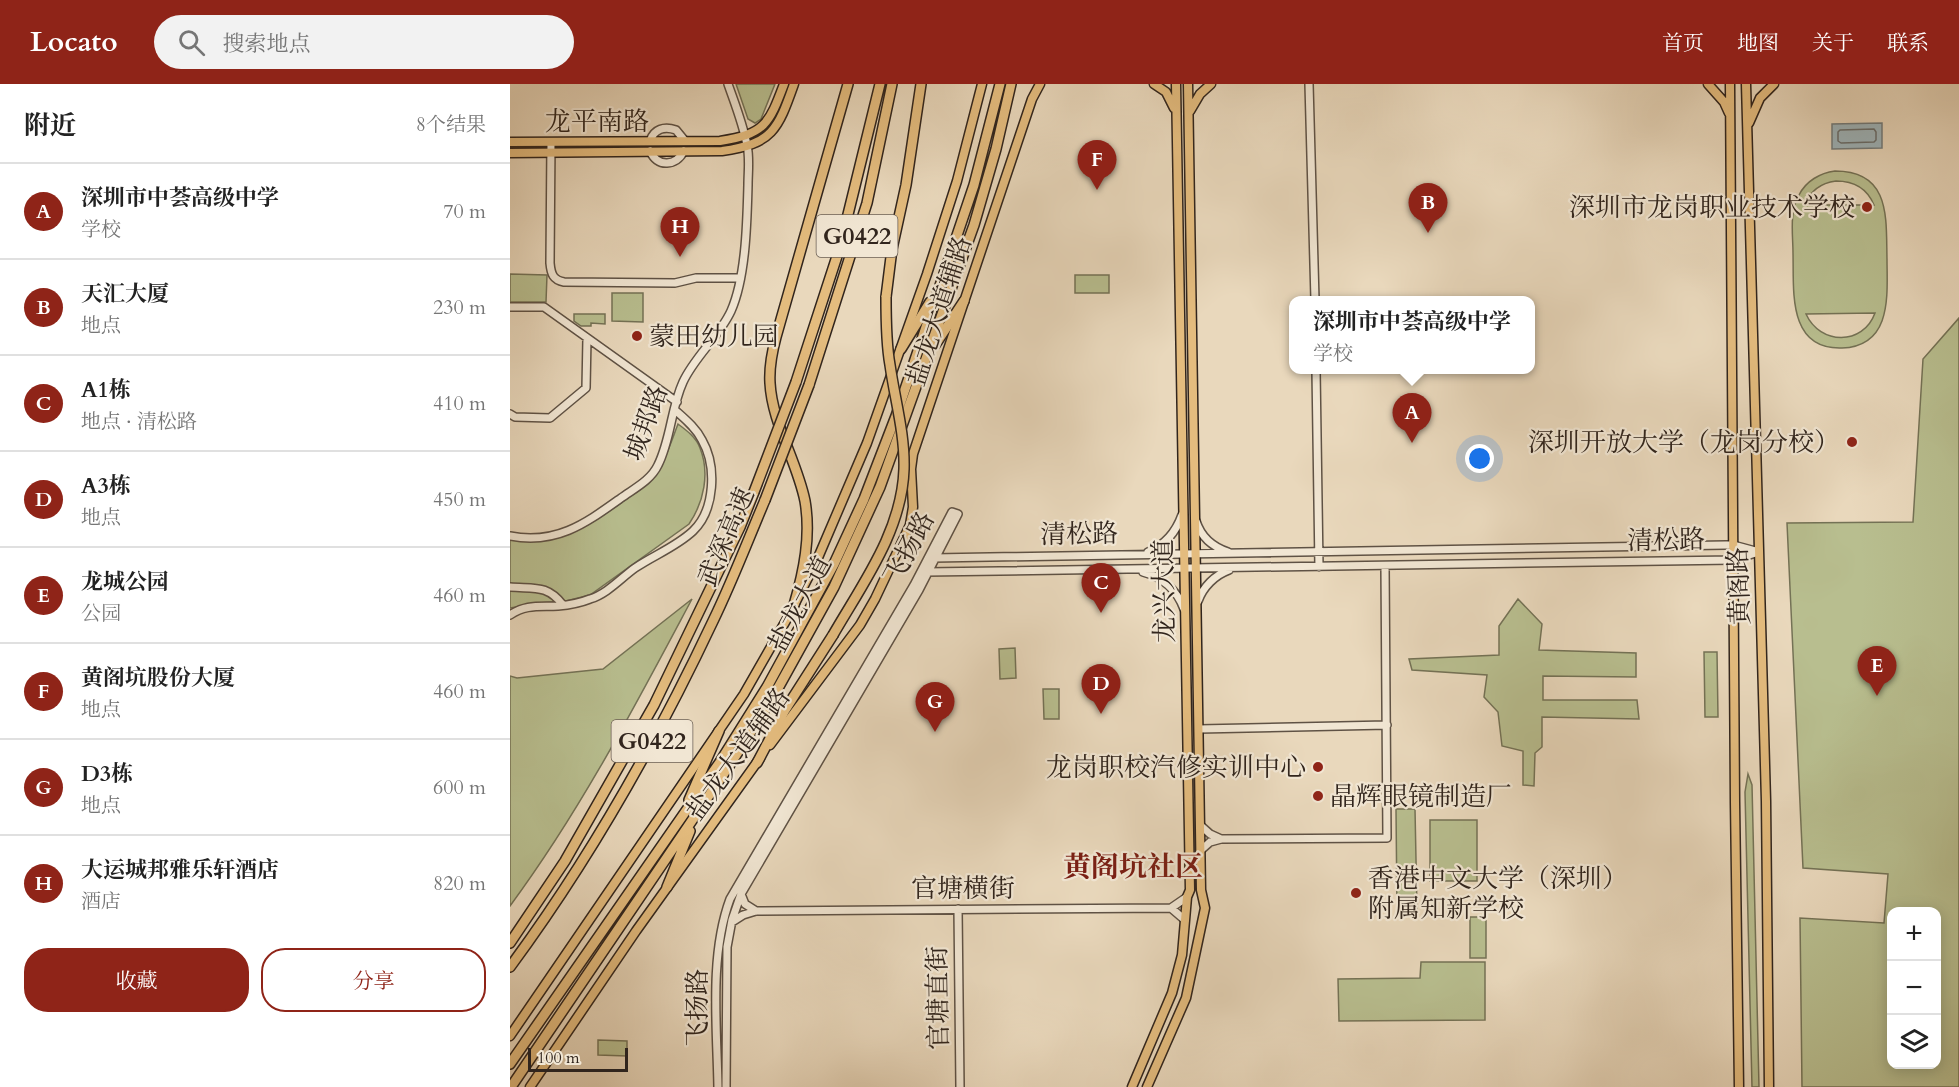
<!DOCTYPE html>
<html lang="zh">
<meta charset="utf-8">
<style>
:root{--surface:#fff;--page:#f2f2f2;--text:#222;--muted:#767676;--line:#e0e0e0;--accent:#8f2418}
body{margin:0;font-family:Cardo,"Noto Serif SC",serif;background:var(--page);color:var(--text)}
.controls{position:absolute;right:18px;bottom:18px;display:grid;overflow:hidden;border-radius:12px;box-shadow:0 3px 15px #0003}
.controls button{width:54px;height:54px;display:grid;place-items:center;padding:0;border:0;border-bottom:2px solid var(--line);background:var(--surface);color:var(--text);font:30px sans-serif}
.scale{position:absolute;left:18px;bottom:15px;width:100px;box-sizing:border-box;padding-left:6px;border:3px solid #31251d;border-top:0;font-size:16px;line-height:21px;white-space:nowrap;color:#31251d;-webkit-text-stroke:4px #f1e6d3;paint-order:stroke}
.you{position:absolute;left:970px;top:375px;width:21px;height:21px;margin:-15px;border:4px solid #fff;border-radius:50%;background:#1a73e8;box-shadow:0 0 0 9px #1a73e833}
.badge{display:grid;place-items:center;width:39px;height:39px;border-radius:50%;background:var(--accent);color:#fff;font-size:20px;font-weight:700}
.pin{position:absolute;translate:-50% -50px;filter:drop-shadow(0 2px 3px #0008)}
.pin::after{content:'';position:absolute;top:32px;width:21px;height:18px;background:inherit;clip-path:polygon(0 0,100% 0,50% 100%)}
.popup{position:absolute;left:779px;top:212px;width:246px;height:78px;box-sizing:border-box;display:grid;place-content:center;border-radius:12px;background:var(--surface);filter:drop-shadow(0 2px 4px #0005);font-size:20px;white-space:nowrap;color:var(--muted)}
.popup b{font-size:22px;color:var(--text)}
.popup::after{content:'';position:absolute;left:50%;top:100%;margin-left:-12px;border:12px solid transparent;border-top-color:var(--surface)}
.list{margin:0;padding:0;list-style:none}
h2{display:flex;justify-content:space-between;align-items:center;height:78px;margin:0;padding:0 24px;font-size:26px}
h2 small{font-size:20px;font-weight:400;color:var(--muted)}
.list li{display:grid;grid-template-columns:39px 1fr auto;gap:18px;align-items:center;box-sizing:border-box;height:96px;padding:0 24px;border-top:2px solid var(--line)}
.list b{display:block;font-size:22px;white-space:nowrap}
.list p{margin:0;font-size:20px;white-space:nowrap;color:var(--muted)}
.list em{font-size:20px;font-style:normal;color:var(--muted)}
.actions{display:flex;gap:12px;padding:18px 24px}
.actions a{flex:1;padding:14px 0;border:2px solid var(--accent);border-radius:24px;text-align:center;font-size:21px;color:var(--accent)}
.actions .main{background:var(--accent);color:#fff}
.icon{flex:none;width:33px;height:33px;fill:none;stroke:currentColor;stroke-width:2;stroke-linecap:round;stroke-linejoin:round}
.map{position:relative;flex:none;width:1449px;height:1003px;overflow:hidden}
header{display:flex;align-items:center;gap:36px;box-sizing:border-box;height:84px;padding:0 30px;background:var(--accent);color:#fff}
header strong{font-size:28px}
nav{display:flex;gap:33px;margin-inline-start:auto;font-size:21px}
.search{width:420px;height:54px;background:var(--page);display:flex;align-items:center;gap:15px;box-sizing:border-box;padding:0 21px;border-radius:33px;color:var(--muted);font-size:22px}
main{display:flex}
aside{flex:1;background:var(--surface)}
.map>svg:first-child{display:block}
</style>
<header>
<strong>Locato</strong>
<div class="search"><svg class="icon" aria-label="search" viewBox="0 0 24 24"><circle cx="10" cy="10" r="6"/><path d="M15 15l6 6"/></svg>搜索地点</div>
<nav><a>首页</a><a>地图</a><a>关于</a><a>联系</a></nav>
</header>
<main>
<aside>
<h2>附近<small>8个结果</small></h2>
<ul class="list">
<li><span class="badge">A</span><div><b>深圳市中荟高级中学</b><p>学校</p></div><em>70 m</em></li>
<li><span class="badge">B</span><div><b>天汇大厦</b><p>地点</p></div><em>230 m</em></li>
<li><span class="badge">C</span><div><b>A1栋</b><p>地点 · 清松路</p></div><em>410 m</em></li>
<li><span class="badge">D</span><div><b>A3栋</b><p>地点</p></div><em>450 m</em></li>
<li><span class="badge">E</span><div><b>龙城公园</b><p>公园</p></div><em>460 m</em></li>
<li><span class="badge">F</span><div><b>黄阁坑股份大厦</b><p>地点</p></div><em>460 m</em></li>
<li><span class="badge">G</span><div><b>D3栋</b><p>地点</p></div><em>600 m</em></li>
<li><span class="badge">H</span><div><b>大运城邦雅乐轩酒店</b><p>酒店</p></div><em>820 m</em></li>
</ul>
<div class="actions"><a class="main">收藏</a><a>分享</a></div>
</aside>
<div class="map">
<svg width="1449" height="1003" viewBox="0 0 1449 1003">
<rect width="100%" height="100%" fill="#e9d8bc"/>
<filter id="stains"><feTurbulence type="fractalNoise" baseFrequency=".00333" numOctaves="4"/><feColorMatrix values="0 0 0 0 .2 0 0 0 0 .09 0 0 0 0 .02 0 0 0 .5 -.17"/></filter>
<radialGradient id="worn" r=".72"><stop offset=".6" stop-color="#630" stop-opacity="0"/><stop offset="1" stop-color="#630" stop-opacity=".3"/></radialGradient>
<path fill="#b8be8f" stroke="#747256" stroke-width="1.5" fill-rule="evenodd" d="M226,0H265L251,35L245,39L238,35Z
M1325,87C1381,87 1376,134 1377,175C1377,210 1383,262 1332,264C1277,266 1284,206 1283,169C1283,151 1279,128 1289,111C1296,97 1310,89 1325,87ZM1326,97C1343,97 1357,104 1364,121H1295C1300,107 1311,99 1326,97ZM1365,229C1353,262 1310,261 1296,230Z
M0,190L37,191L36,218H0Z
M565,191H599V209H565Z
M102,209H133V238L102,237Z
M64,230H95V240L81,239V242H71L64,237Z
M1449,234V1003H1292L1290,834L1374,839L1378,790L1293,784L1277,439L1403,438L1413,275ZM1382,828H1426V980H1382Z
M168,340C176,346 186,353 190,364C200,389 194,418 179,440L80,511L56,517L29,519L0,524V455C46,465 78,442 114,417C123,410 136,403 143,394C155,378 161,358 168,340Z
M182,515C126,620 71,726 0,822V592L7,594L93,585Z
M1008,515L1032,540L1029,566L1126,569V593L1033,592V616H1127L1129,635L1032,633V663L1025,669L1024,702L1013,701V667L992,662L988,628L974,613L977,591L902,586L899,575L989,571V542Z
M505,564L506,594L490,595L489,565Z
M1194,568H1207L1208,633H1195Z
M533,605H549V635H534Z
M1238,690L1242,701L1249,1003H1242L1235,708Z
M886,725H905L907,826H887Z
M920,736H967V797H920Z
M960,833H976V874H960Z
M911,878H975V936L829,937L828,895L910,894Z
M88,956L117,957V972L88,971Z"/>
<path fill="#9eb6bd" stroke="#727c7d" stroke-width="1.5" d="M1372,39V64L1322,65V40Z"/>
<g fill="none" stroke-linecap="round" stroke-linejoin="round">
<path stroke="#686e6d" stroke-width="1.5" d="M1364,45L1366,48V56L1364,58L1331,59L1328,57V48L1330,46Z"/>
<defs>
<path id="minor" d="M799,0L805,216
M140,57C144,45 154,42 166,46L175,57
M41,58L40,179C41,190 43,196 54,198L165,199L186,194H229
M140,67C148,84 166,82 174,67
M0,223H34L167,318
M806,286L809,483
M0,330L5,333L40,334L76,304L77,254
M686,437C691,453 703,463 718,468
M0,452C47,461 76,439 111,414C125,404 141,396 148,381C161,355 161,324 173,298C185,272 209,253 221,227C236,193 237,138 238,101C238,88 240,74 237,61C233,40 225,20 218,0
M638,468C655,461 666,448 672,431
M424,474L1216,461H1223L1249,468
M416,488L1223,476L1249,468
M633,488C652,493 667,506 674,525
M0,503C24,505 37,500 53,521
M688,517C693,503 705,491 719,486
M0,531C16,520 30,523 48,522C59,521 70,519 80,515C97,510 111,494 125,484C144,471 166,463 183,447C205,426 207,382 192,356C186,344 175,335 165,326
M689,645L877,641
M690,741L700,750L711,755
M691,766L700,758L711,755L877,754L875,482
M231,810L235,820L246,827
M448,825L450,1003
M675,836L661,824L677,813
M222,838L233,831L246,827L661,824
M208,1003C207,943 199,872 220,815L404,501L442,428L448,430L409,506L231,810L222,836L217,863L216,1003"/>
<path id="major" d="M644,0L656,8L664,24
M1198,0L1214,18L1219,29
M1220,0L1225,718L1229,1003
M1236,0L1256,717L1259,1003
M680,27L690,10L701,0
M1239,39L1250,14L1264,0
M0,58L210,57C255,50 259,40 274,0
M0,69L212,67C263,60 268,45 284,0
M260,661L350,541L365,515L400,441L403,423L401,385L403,370L522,15L530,0
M0,952L234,610L278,533L307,476L357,359L417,190L447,97L472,0
M20,1003L126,847L250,674
M622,1003L662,909L672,871L677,813L680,806L666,0
M637,1003L676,914L695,824L691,806L678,0"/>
<path id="highway" d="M376,213L382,165L396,101L411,0
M425,261L454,217
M391,265L420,218
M286,298L330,163L370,0
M299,301L357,119L382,0
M284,521C294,487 301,452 295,417C287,377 262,339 260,299C259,283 262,268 266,253L338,0
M247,679L275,626L323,551
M179,716L209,647
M157,803L180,747
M0,859L55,777L144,621L230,443L244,408
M0,883C79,776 146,658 203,537C222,498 238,456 255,416
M0,980L210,678L257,603L324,480L354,415L386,332L464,101L490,0
M1,1003L219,682L262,615L324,503L370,403L464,141L486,65L501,0"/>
</defs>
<use href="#minor" stroke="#5f5245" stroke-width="10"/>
<use href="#major" stroke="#31251d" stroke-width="11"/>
<use href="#highway" stroke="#31251d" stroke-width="12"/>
<use href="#minor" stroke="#f1e6d3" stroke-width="7"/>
<use href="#major" stroke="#e4bc7e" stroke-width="8"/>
<use href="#highway" stroke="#e4bc7e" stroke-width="9"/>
<defs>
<path id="highway-bridge" d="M244,408L286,298
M255,416L299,301
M323,551C353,499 392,447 394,385C395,350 385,316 380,281C376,259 376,236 376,213"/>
</defs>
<use href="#highway-bridge" stroke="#31251d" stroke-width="12" stroke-linecap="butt"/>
<use href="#highway-bridge" stroke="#e4bc7e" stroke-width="9"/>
</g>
<g fill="#8f2418" stroke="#f1e6d3" stroke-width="2">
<circle cx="1357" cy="123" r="6"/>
<circle cx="127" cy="252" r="6"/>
<circle cx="1342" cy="358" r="6"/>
<circle cx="808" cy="683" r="6"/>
<circle cx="808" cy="712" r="6"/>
<circle cx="846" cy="809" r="6"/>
</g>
<g text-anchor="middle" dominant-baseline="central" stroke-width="4.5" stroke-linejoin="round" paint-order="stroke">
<g fill="#f1e6d3" stroke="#6b5f54" stroke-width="1.5">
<rect x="306.5" y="131" width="81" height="42" rx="4.5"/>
<rect x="101.5" y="636" width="81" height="42" rx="4.5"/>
</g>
<g font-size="24" font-weight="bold" fill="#31251d">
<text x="347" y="152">G0422</text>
<text x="142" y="657">G0422</text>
</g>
<g font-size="26" fill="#31251d" stroke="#f1e6d3">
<text x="87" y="37">龙平南路</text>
<text transform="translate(429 227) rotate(-72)">盐龙大道辅路</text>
<text transform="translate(136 339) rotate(-70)">城邦路</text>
<text transform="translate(569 450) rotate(-1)">清松路</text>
<text transform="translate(216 453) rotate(-67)">武深高速</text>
<text transform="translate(1156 456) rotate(-1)">清松路</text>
<text transform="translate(399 464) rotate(-62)">飞扬路</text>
<text transform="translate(1229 502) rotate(-92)">黄阁路</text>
<text transform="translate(654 507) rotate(-91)">龙兴大道</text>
<text transform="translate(290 520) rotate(-62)">盐龙大道</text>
<text transform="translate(228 670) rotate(-54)">盐龙大道辅路</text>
<text x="453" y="804">官塘横街</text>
<text transform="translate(428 914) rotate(-91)">官塘直街</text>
<text transform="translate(187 924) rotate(-90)">飞扬路</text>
</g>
<g font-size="26" fill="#31251d" stroke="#f1e6d3" text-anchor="end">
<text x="1345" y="123">深圳市龙岗职业技术学校</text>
<text x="139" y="252" text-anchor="start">蒙田幼儿园</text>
<text x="1330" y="358">深圳开放大学（龙岗分校）</text>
<text x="796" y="683">龙岗职校汽修实训中心</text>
<text x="820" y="712" text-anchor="start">晶辉眼镜制造厂</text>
<text x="858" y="794" text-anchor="start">香港中文大学（深圳）<tspan x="858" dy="30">附属知新学校</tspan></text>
</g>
<g font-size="28" font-weight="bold" fill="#7a1f14" stroke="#f1e6d3">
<text x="623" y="783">黄阁坑社区</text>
</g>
</g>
<rect width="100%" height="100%" filter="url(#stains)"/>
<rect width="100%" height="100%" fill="url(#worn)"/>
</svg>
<div class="controls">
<button>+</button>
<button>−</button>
<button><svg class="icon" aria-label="layers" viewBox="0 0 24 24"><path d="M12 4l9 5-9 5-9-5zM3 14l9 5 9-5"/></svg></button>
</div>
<div class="scale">100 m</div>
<div class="you"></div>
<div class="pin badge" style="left:902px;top:359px">A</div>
<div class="popup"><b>深圳市中荟高级中学</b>学校</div>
<div class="pin badge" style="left:918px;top:149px">B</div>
<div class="pin badge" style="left:591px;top:529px">C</div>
<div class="pin badge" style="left:591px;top:630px">D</div>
<div class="pin badge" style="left:1367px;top:612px">E</div>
<div class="pin badge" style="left:587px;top:106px">F</div>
<div class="pin badge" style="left:425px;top:648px">G</div>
<div class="pin badge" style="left:170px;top:173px">H</div>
</div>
</main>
